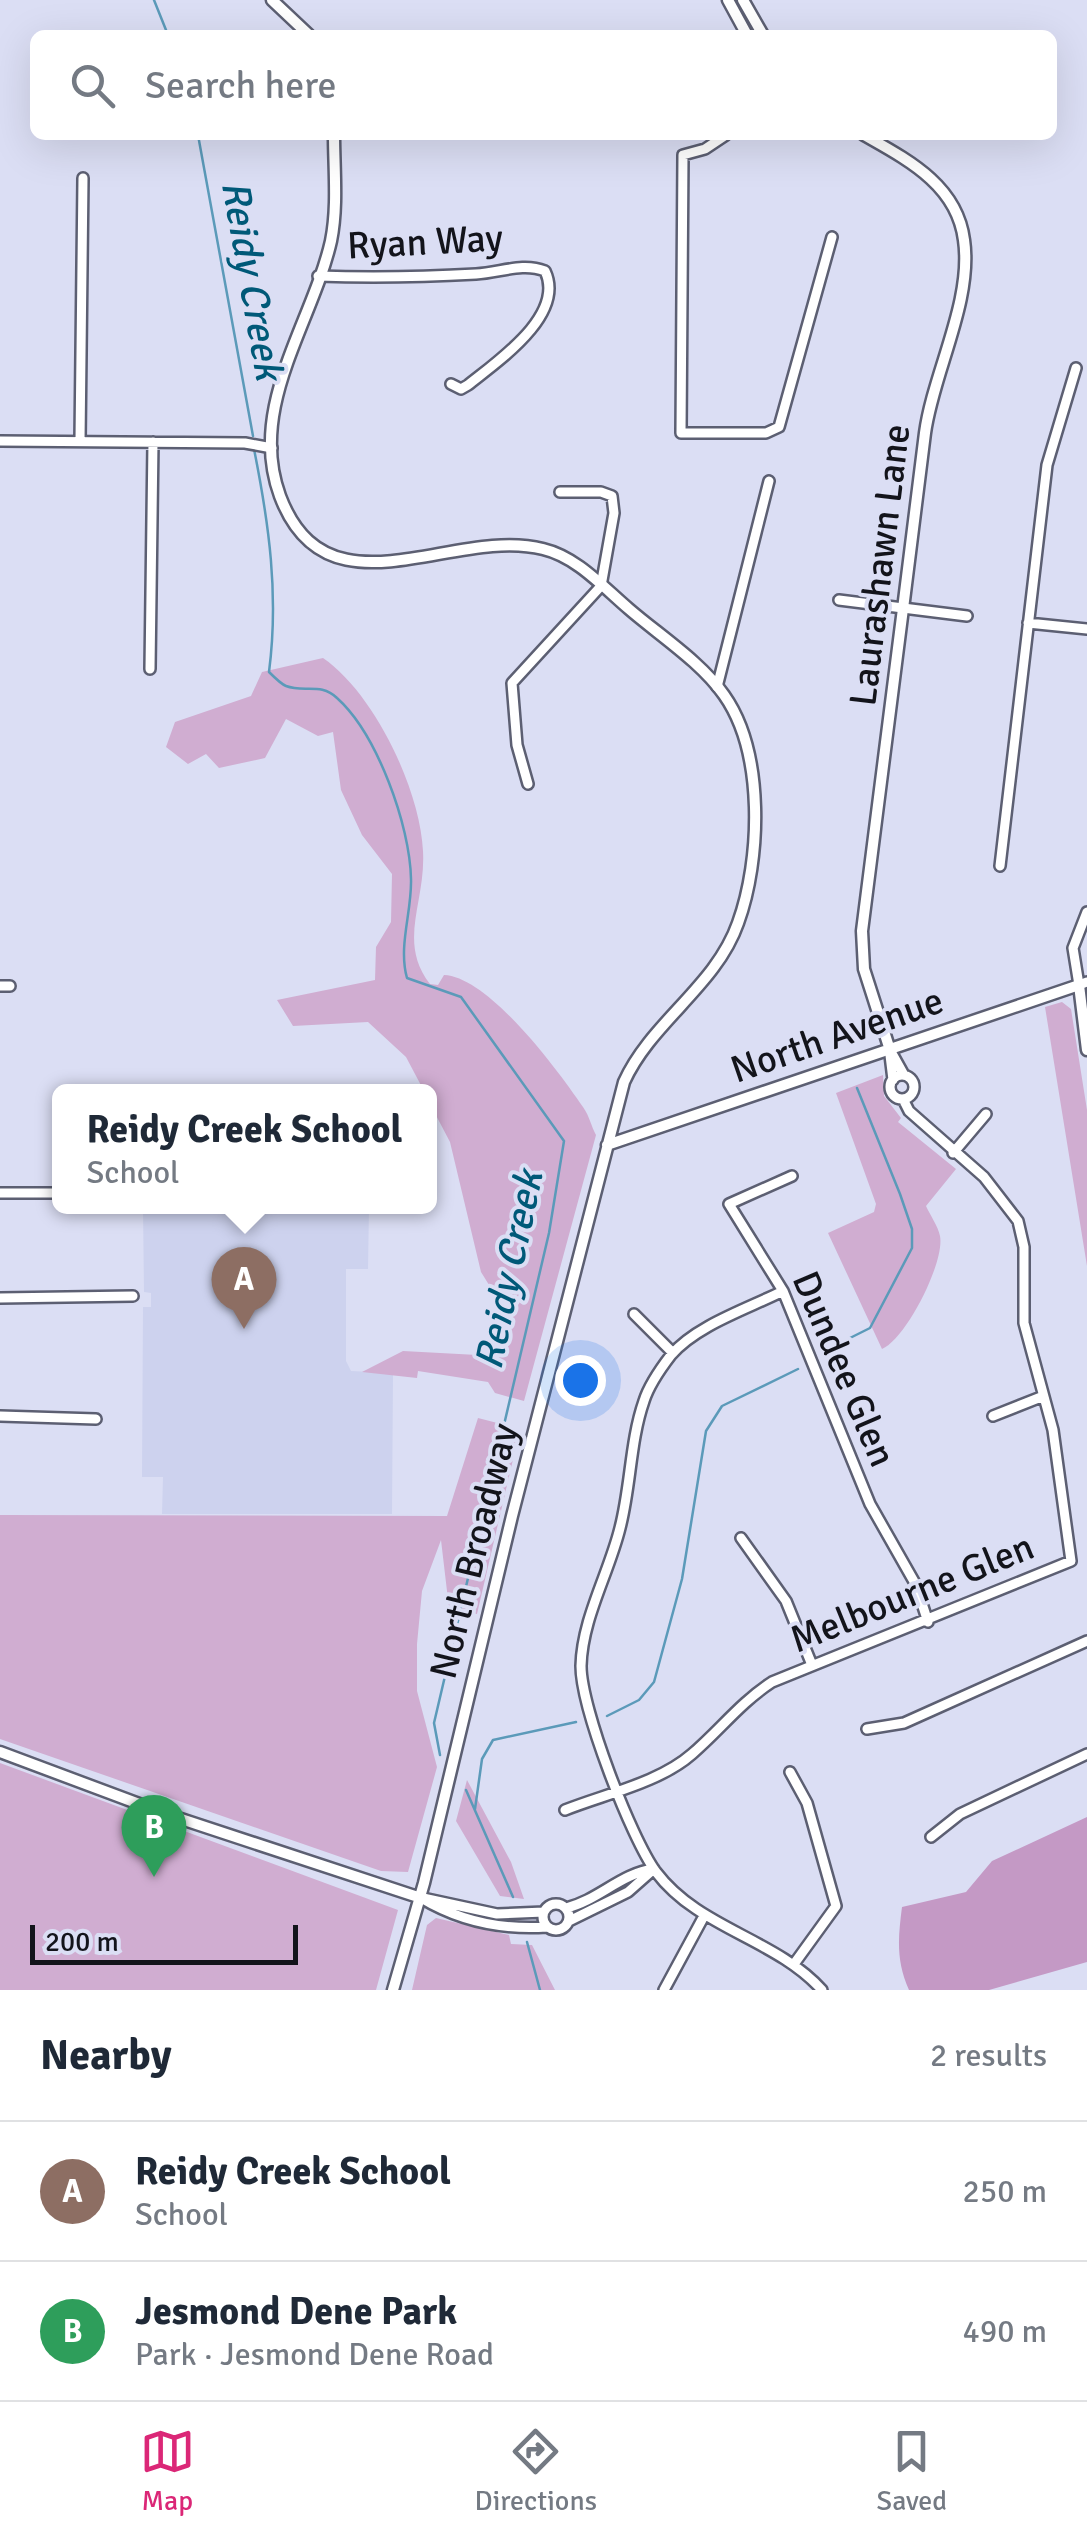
<!DOCTYPE html>
<meta charset="utf-8">
<style>
:root{--surface:#fff;--page:#f6f6f7;--text:#1f2937;--muted:#747a83;--line:#e0e1e3;--accent:#db2777}
body{margin:0;font-family:Signika,sans-serif;background:var(--page);color:var(--text)}
.scale{position:absolute;left:30px;bottom:25px;width:268px;box-sizing:border-box;padding-left:10px;border:5px solid #13141b;border-top:0;font-size:28px;line-height:35px;white-space:nowrap;color:#13141b;-webkit-text-stroke:8px #dbdef4;paint-order:stroke}
.you{position:absolute;left:580px;top:1380px;width:35px;height:35px;margin:-25px;border:8px solid #fff;border-radius:50%;background:#1a73e8;box-shadow:0 0 0 15px #1a73e833}
.badge{display:grid;place-items:center;width:65px;height:65px;border-radius:50%;background:var(--accent);color:#fff;font-size:32px;font-weight:700}
.pin{position:absolute;translate:-50% -82px;filter:drop-shadow(0 2px 5px #0008)}
.pin::after{content:'';position:absolute;top:52px;width:35px;height:30px;background:inherit;clip-path:polygon(0 0,100% 0,50% 100%)}
.popup{position:absolute;left:52px;top:1084px;width:385px;height:130px;box-sizing:border-box;display:grid;place-content:center;border-radius:15px;background:var(--surface);filter:drop-shadow(0 2px 8px #0005);font-size:32px;white-space:nowrap;color:var(--muted)}
.popup b{font-size:38px;color:var(--text)}
.popup::after{content:'';position:absolute;left:50%;top:100%;margin-left:-20px;border:20px solid transparent;border-top-color:var(--surface)}
.list{margin:0;padding:0;list-style:none}
h2{display:flex;justify-content:space-between;align-items:center;height:130px;margin:0;padding:0 40px;font-size:42px}
h2 small{font-size:32px;font-weight:400;color:var(--muted)}
.list li{display:grid;grid-template-columns:65px 1fr auto;gap:30px;align-items:center;box-sizing:border-box;height:140px;padding:0 40px;border-top:2px solid var(--line)}
.list b{display:block;font-size:38px;white-space:nowrap}
.list p{margin:0;font-size:32px;white-space:nowrap;color:var(--muted)}
.list em{font-size:32px;font-style:normal;color:var(--muted)}
.icon{flex:none;width:55px;height:55px;fill:none;stroke:currentColor;stroke-width:2;stroke-linecap:round;stroke-linejoin:round}
.map{position:relative;flex:none;width:1087px;height:1990px;overflow:hidden}
.search{position:absolute;background:var(--surface);box-shadow:0 10px 40px #0002;left:30px;right:30px;top:30px;height:110px;display:flex;align-items:center;gap:25px;box-sizing:border-box;padding:0 35px;border-radius:15px;color:var(--muted);font-size:38px}
.sheet{height:410px;background:var(--surface)}
nav{display:flex;justify-content:space-around;align-items:center;box-sizing:border-box;height:140px;border-top:2px solid var(--line);background:var(--surface);font-size:28px;color:var(--muted)}
nav a{display:grid;justify-items:center;gap:5px}
nav .on{color:var(--accent)}
.map>svg:first-child{display:block}
</style>
<div class="map">
<svg width="1087" height="1990" viewBox="0 0 1087 1990">
<rect width="100%" height="100%" fill="#dbdef4"/>
<path fill="#cdd2ee" d="M143,1207H369L368,1269H346V1361L351,1371L393,1373L392,1514H162L163,1477H142L143,1307H151V1293L144,1292Z"/>
<path fill="#d0add1" d="M323,658C374,693 420,789 423,851C426,903 397,941 430,984L438,985L444,975C489,977 557,1069 583,1107C590,1117 591,1126 596,1135L524,1401L495,1393L488,1382L418,1371L417,1378L362,1372L403,1351L496,1356L499,1301L481,1272L450,1142L429,1102V1092L424,1091L406,1057L368,1022L293,1026L277,1000L375,980L376,947L391,922L392,874L362,835L341,790L333,732L318,736L286,719L265,758L219,768L206,754L188,764L166,747L175,722L251,696L262,672Z
M1062,1002L1071,1009L1087,1110V1266L1045,1007Z
M883,1075L884,1096L901,1118L898,1122L956,1169L926,1206C930,1215 938,1226 940,1236C945,1262 906,1339 882,1349L828,1233L874,1212L876,1204L836,1093Z
M478,1418L509,1426L518,1438L477,1614L449,1608L441,1540L422,1591L417,1644V1691L437,1767L408,1872L381,1871L0,1739V1515L447,1516Z
M0,1763L398,1910L376,1990H0Z
M467,1780L511,1862L524,1899L500,1896L456,1821Z
M436,1918L509,1935L511,1944L532,1945L555,1990H412L427,1925Z"/>
<path fill="#c499c5" d="M1087,1817V1962L989,1990H909C896,1961 898,1938 902,1907L966,1892L992,1861Z"/>
<g fill="none" stroke-linecap="round" stroke-linejoin="round">
<path stroke="#5b9ab9" stroke-width="2.5" d="M154,0L168,35
M198,135L253,436
M254,449C269,524 279,595 269,672C273,676 281,684 286,686C304,693 321,682 337,698C377,734 410,825 411,879C412,912 398,946 407,978L461,997L564,1141L549,1233L434,1723L440,1755
M824,1351L870,1328L912,1248V1229L900,1194L857,1088
M607,1716L639,1700L654,1682L682,1579L706,1431L722,1406L798,1369
M466,1790L513,1897
M475,1809L482,1759L493,1740L576,1722
M527,1942L540,1990"/>
<defs>
<path id="minor" d="M726,135L705,149L683,155L681,433H766L779,427L832,237
M318,276C371,278 423,277 476,274C500,273 522,262 545,271C566,315 498,361 468,385L461,389L451,384
M0,441L245,443L272,448
M80,441L83,178
M839,600L967,616
M1028,623L1087,629
M150,669L153,442
M717,687L769,481
M528,784L517,745L512,683L601,586L614,513L612,496L601,492H560
M1000,866L1047,465L1076,368
M1087,912L1073,948L1079,985L1087,982
M0,986H10
M889,1047L893,1080
M889,1048L904,1075
M890 1087a12 12 0 1 1 24 0a12 12 0 1 1-24 0Z
M953,1153L986,1114
M792,1176L729,1204L783,1291L870,1504L916,1585L928,1622
M0,1193H59
M783,1291C747,1309 697,1325 671,1355C661,1368 649,1385 644,1401C630,1441 631,1486 620,1528C609,1573 582,1619 581,1666C581,1708 631,1838 656,1872C699,1929 775,1938 822,1990
M0,1298L133,1296
M634,1314L673,1353
M0,1416L96,1419
M993,1416L1041,1397
M741,1538L786,1601L812,1665
M867,1729L904,1723L1087,1641
M790,1772L807,1803L836,1906L794,1964
M565,1810C605,1794 659,1783 692,1754C720,1730 740,1703 772,1682L1071,1561L1053,1430L1024,1323V1247L1018,1221L984,1177L909,1111L903,1099
M931,1837L960,1814L1087,1754
M421,1898C459,1921 502,1930 547,1927
M423,1898L497,1914L544,1912
M543 1917a13 13 0 1 1 26 0a13 13 0 1 1-26 0Z
M566,1908C599,1900 621,1873 654,1869
M569,1921L628,1892L654,1869
M664,1990L704,1916"/>
<path id="tertiary" d="M272,0L309,35
M728,0L747,35
M743,0L763,35
M334,135C334,169 338,207 331,241C312,324 247,407 280,496C327,621 452,526 543,549C577,557 603,587 629,609C659,635 701,662 724,695C765,753 761,860 738,923C716,986 651,1022 624,1082L512,1516L424,1883L393,1990
M864,135C908,160 957,185 964,240C973,301 933,373 925,433C904,599 884,765 862,931L864,969L889,1047
M607,1145L1079,985L1087,1050
M0,1752L166,1814L421,1898"/>
</defs>
<use href="#minor" stroke="#5c5f72" stroke-width="14"/>
<use href="#tertiary" stroke="#5c5f72" stroke-width="15"/>
<use href="#minor" stroke="#fff" stroke-width="9"/>
<use href="#tertiary" stroke="#fff" stroke-width="10"/>
</g>
<g text-anchor="middle" dominant-baseline="central" stroke-width="8" stroke-linejoin="round" paint-order="stroke">
<g font-size="38" fill="#13141b" stroke="#dbdef4">
<text transform="translate(425 242) rotate(-3)">Ryan Way</text>
<text transform="translate(880 565) rotate(-83)">Laurashawn Lane</text>
<text transform="translate(837 1035) rotate(-19)">North Avenue</text>
<text transform="translate(844 1369) rotate(67)">Dundee Glen</text>
<text transform="translate(474 1551) rotate(-76)">North Broadway</text>
<text transform="translate(912 1593) rotate(-22)">Melbourne Glen</text>
</g>
<g font-size="40" font-style="italic" fill="#005978" stroke="#dbdef4">
<text transform="translate(252 280) rotate(80)">Reidy Creek</text>
<text transform="translate(509 1270) rotate(-78)">Reidy Creek</text>
</g>
</g>
</svg>
<div class="scale">200 m</div>
<div class="you"></div>
<div class="pin badge" style="left:244px;top:1329px;background:#8d6e63">A</div>
<div class="popup"><b>Reidy Creek School</b>School</div>
<div class="pin badge" style="left:154px;top:1877px;background:#2e9e5b">B</div>
<div class="search"><svg class="icon" aria-label="search" viewBox="0 0 24 24"><circle cx="10" cy="10" r="6"/><path d="M15 15l6 6"/></svg>Search here</div>
</div>
<section class="sheet">
<h2>Nearby<small>2 results</small></h2>
<ul class="list">
<li><span class="badge" style="background:#8d6e63">A</span><div><b>Reidy Creek School</b><p>School</p></div><em>250 m</em></li>
<li><span class="badge" style="background:#2e9e5b">B</span><div><b>Jesmond Dene Park</b><p>Park · Jesmond Dene Road</p></div><em>490 m</em></li>
</ul>
</section>
<nav>
<a class="on"><svg class="icon" aria-label="map" viewBox="0 0 24 24"><path d="M3 6l6-2 6 2 6-2v14l-6 2-6-2-6 2zM9 4v14M15 6v14"/></svg>Map</a>
<a><svg class="icon" aria-label="directions" viewBox="0 0 24 24"><path d="M12 3l9 9-9 9-9-9zM9 14v-3h6M13 9l2 2-2 2"/></svg>Directions</a>
<a><svg class="icon" aria-label="saved" viewBox="0 0 24 24"><path d="M7 4h10v16l-5-4-5 4z"/></svg>Saved</a>
</nav>
